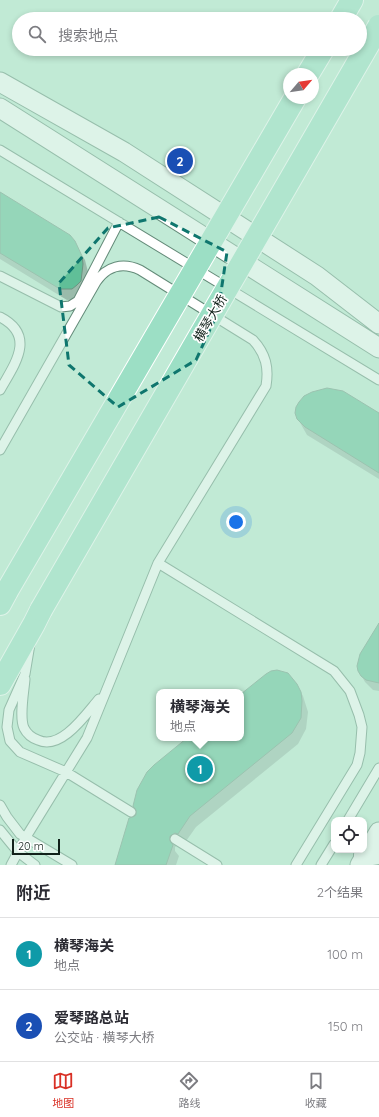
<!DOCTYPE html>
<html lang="zh">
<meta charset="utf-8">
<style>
:root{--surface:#fff;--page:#f2f2f3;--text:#2b2b33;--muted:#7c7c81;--line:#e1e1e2;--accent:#d93025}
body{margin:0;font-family:Quicksand,"Noto Sans SC",sans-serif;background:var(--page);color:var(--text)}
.controls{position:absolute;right:12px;bottom:12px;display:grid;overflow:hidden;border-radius:8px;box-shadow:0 2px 6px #0003}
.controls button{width:36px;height:36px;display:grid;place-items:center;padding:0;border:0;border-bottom:1px solid var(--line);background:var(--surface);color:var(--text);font:20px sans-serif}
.compass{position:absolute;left:283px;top:68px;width:36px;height:36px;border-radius:50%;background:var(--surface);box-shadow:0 2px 6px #0003;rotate:61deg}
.scale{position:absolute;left:12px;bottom:10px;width:48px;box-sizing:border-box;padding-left:4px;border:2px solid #11211a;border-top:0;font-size:11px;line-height:14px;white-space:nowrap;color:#11211a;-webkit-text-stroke:3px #fff;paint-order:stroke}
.you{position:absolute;left:236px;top:522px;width:14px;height:14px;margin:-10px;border:3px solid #fff;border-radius:50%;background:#1a73e8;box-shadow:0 0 0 6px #1a73e833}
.badge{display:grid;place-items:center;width:26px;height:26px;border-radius:50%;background:var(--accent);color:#fff;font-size:13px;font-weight:700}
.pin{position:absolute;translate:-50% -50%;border:2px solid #fff;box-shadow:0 1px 4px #0006}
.popup{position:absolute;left:156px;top:689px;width:88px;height:52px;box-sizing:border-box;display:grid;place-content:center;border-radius:8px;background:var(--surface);filter:drop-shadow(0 1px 3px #0005);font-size:13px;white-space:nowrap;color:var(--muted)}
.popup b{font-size:15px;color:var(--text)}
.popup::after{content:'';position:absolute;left:50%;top:100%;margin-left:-8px;border:8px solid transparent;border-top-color:var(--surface)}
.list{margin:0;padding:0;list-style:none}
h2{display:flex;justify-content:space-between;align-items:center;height:52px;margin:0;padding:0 16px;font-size:17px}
h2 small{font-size:13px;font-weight:400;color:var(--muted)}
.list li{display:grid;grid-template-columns:26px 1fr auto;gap:12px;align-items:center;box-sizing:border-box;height:72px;padding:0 16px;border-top:1px solid var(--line)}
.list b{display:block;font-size:15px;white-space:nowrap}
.list p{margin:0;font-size:13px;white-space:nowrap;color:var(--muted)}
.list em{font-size:13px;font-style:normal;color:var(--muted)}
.icon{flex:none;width:22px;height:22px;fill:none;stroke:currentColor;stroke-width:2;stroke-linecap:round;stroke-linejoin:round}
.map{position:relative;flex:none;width:379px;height:865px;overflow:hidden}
.search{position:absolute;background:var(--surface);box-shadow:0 2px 6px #0003;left:12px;right:12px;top:12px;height:44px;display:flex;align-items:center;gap:10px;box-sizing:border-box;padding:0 14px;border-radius:22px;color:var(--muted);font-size:15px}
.sheet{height:196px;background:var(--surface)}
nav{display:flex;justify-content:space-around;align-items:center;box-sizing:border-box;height:56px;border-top:1px solid var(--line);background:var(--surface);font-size:11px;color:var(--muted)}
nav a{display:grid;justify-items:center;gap:2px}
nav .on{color:var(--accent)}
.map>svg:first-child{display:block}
</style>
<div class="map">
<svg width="379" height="865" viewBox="0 0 379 865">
<rect width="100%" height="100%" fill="#c1ead6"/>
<path fill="#0003" d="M0,194L78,249L85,260L89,276L78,299L67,300L62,297L0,259Z
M379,414V479L307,435L298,419Z
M379,625V691L373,690L365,682L359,671L358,660Z
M297,685L303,696L308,712L306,729L298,744L196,827L184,844H179L175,847V851L179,856L176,865H116L134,818L189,738H241V696Z"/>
<path fill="#60bf98" stroke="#6d9482" d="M0,192L70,235L75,241L82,256L83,264L81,281L77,285L72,289H60L0,253Z
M327,388L343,391L379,413V473L305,427L297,419L295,413L296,407L299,402L304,396L312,392Z
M379,623V683L366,680L361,676L358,671L357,666L360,654Z
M277,670L288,673L297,684L301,692L302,701L301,718L292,733L190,816L178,834L175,833L170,836V841L173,845L166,865H115L129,818L133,817L136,815V810L133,806L137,790L147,772L154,765L187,738H241V694L266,674L271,671Z"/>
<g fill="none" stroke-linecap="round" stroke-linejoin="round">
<defs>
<path id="service" d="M0,150L379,380
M0,276L61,307L70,306L78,301L119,222
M0,317C37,336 14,365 0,390
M0,450L96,282C107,266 123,262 140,270L253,340C266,354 269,368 266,386L158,563L87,738L26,837L11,865
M158,563L334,671L350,691L359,715L362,727L360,753L357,765L296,865
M30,644L25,674L9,710L7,727L10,741L20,752L66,772L131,812
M25,679C24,692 19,717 24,728C27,734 32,738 38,740C61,751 86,714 99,699
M0,805L7,817L20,834L72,865
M348,820L379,768
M0,830L18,852L35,865
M175,839L217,865
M321,865L334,844"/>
<path id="minor" d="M0,82L124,152L317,276L379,324
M0,108L379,348
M360,865L379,832"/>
<path id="tertiary" d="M365,855L379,853"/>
<path id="primary" d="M341,19L352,0
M308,74L323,49
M0,604L7,591
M0,684L34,624L41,610"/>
</defs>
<use href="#service" stroke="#648b79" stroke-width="11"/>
<use href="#minor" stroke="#648b79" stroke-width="21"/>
<use href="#tertiary" stroke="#648b79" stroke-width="24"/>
<use href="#primary" stroke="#fff" stroke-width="24"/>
<use href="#service" stroke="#fff" stroke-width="9"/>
<use href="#minor" stroke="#fff" stroke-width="19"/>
<use href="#tertiary" stroke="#fff" stroke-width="22"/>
<use href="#primary" stroke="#9cdfc5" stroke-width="22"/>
<defs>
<path id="primary-bridge" d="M7,591L295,98
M41,610L379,26"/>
</defs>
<use href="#primary-bridge" stroke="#fff" stroke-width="24" stroke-linecap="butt"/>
<use href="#primary-bridge" stroke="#9cdfc5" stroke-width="22"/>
</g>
<path d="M0 0H379V865H0ZM159,217L227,252L218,312L196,360L118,407L69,365L59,283L108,228Z" fill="#c1ead6" fill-opacity=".55" fill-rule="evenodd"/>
<path fill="none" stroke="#0f766e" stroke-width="3" stroke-dasharray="8 5" stroke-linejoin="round" d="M159,217L227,252L218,312L196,360L118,407L69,365L59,283L108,228Z"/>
<g text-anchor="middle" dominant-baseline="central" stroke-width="3.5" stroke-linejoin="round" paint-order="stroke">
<g font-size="13" fill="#11211a" stroke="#fff">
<text transform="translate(210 318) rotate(-60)">横琴大桥</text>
</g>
</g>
</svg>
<div class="controls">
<button><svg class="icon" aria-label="locate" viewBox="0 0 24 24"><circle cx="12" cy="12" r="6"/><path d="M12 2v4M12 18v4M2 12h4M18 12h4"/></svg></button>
</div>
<svg class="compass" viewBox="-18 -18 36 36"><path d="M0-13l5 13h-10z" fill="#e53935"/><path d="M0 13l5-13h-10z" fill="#7c7c81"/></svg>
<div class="scale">20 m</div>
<div class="you"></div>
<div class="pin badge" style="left:200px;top:769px;background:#0f9aa8">1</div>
<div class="popup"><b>横琴海关</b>地点</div>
<div class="pin badge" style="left:180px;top:161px;background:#1a4fb4">2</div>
<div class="search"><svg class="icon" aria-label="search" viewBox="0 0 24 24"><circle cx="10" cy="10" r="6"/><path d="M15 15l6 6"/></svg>搜索地点</div>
</div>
<section class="sheet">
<h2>附近<small>2个结果</small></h2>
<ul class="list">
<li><span class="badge" style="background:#0f9aa8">1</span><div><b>横琴海关</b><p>地点</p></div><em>100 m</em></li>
<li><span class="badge" style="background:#1a4fb4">2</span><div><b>爱琴路总站</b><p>公交站 · 横琴大桥</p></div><em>150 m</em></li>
</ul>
</section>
<nav>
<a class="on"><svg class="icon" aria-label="map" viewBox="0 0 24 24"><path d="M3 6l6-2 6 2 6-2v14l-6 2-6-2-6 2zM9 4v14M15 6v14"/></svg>地图</a>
<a><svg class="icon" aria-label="directions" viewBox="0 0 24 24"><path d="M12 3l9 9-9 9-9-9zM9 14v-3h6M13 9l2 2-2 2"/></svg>路线</a>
<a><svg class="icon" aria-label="saved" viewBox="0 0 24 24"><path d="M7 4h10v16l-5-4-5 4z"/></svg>收藏</a>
</nav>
